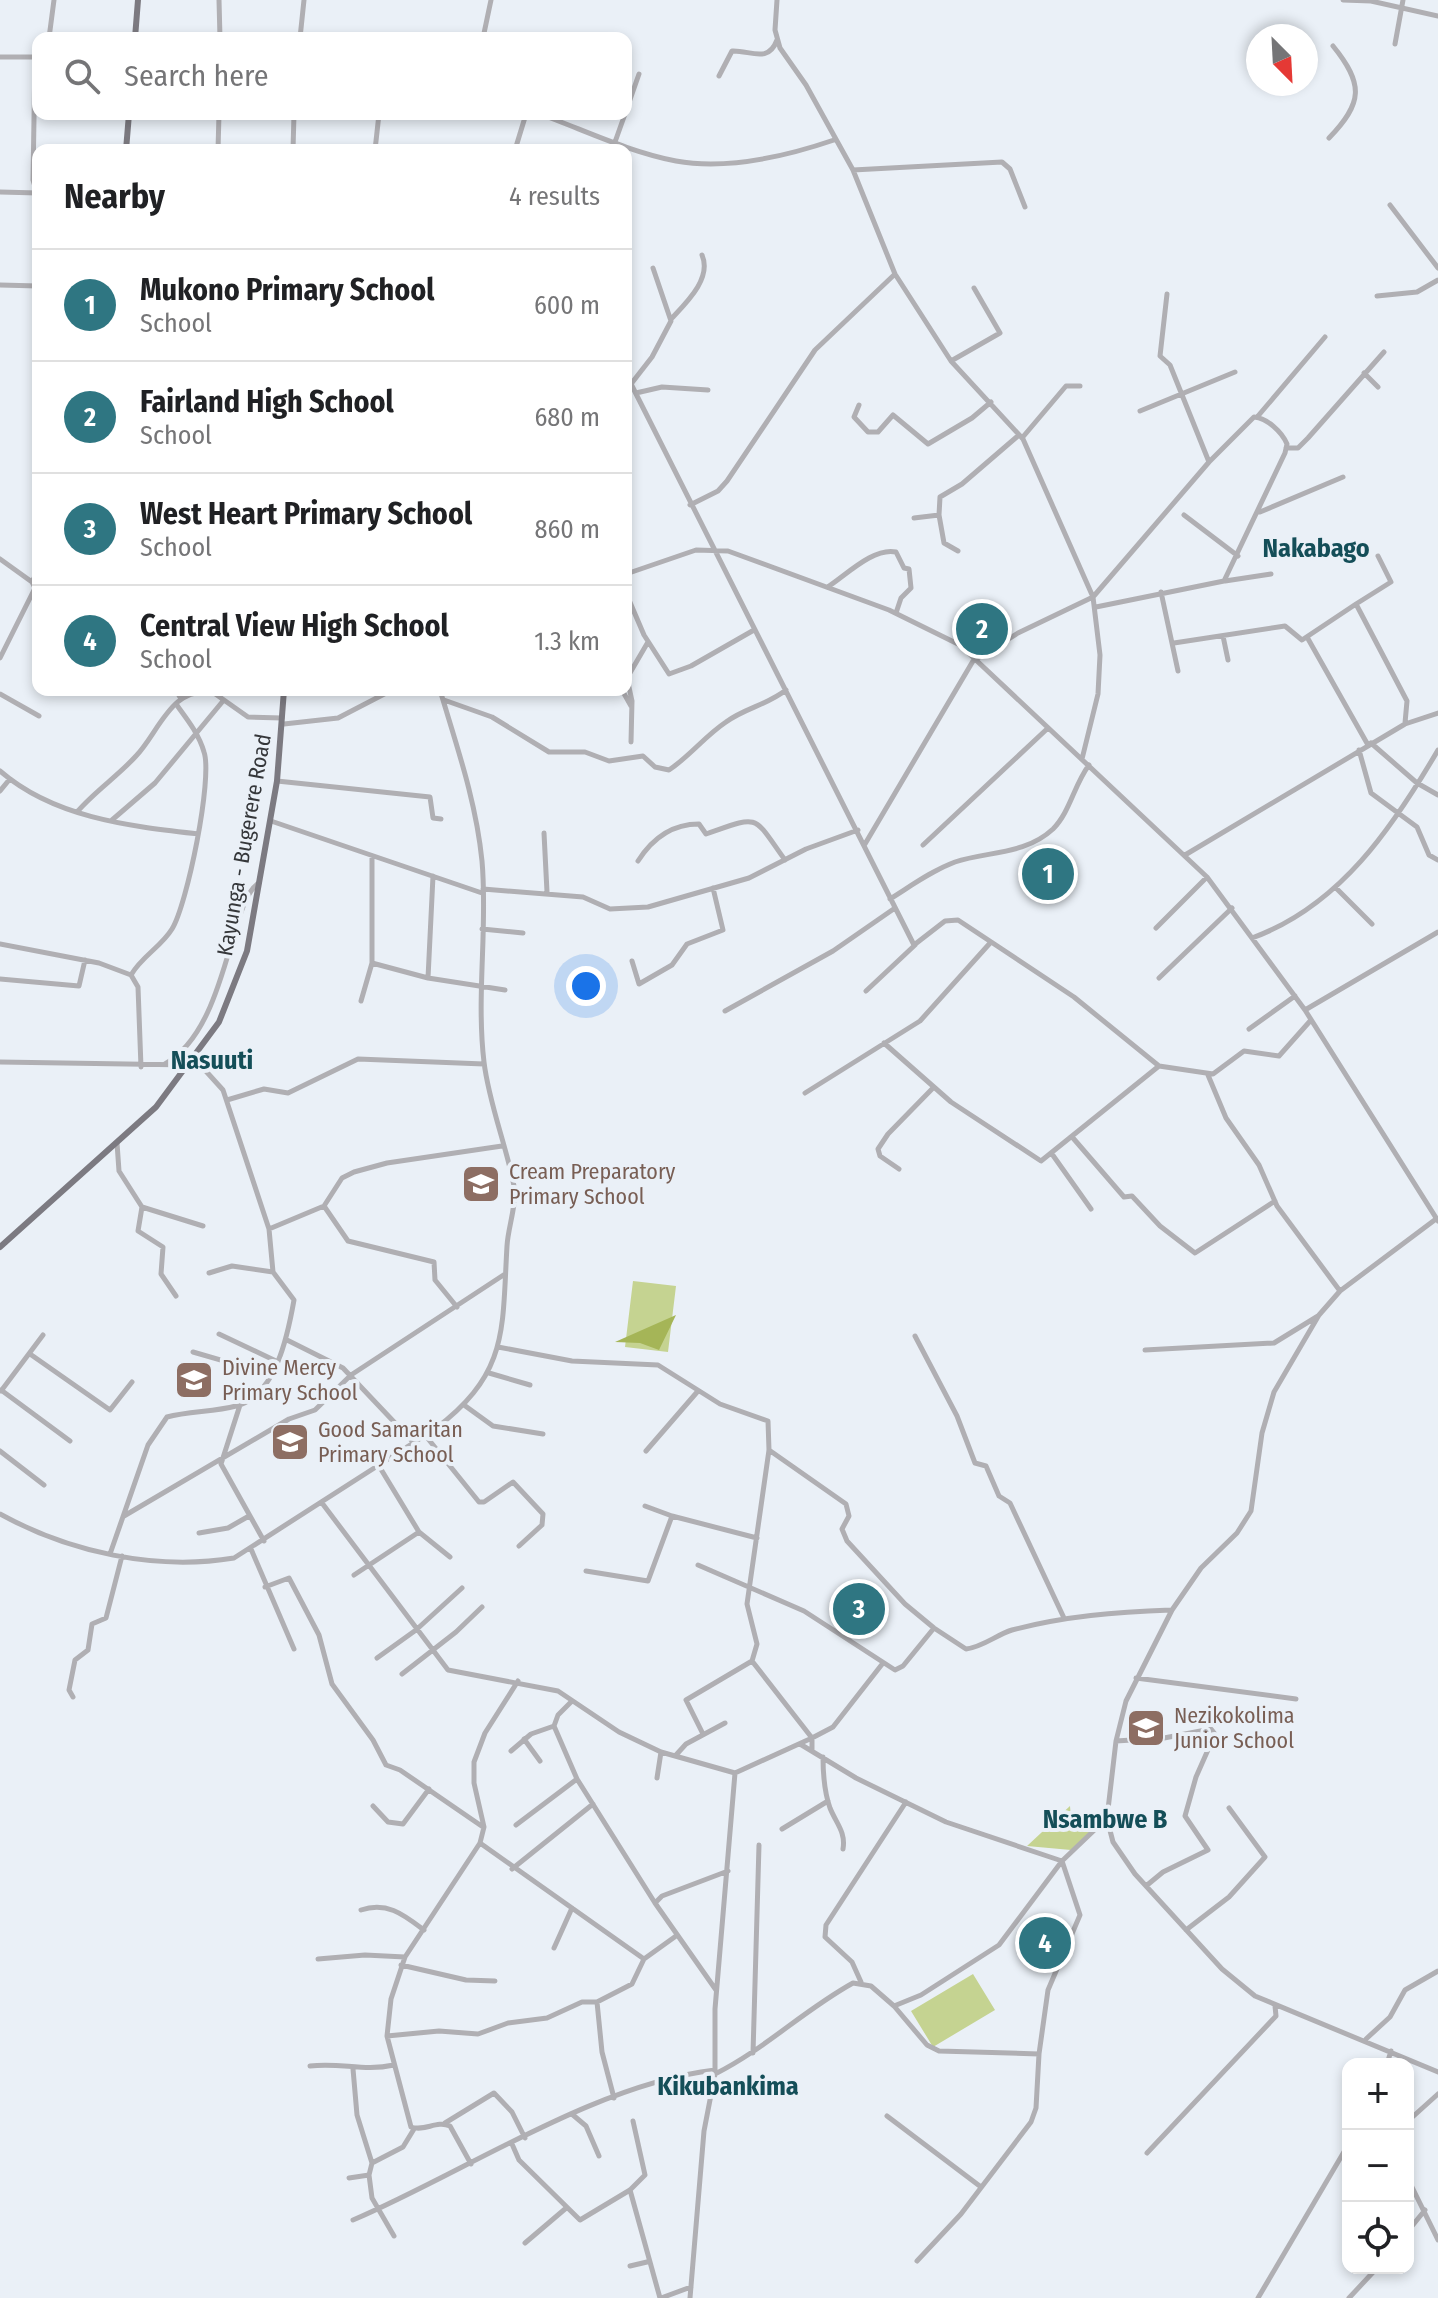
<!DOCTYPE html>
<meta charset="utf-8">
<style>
:root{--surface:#fff;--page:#f6f6f6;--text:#202124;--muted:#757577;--line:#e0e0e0;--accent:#2f7682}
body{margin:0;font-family:"Fira Sans Condensed",sans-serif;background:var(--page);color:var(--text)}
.controls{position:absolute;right:24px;bottom:24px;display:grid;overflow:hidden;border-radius:16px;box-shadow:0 4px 12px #0003}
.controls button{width:72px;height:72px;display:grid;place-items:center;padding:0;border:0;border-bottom:2px solid var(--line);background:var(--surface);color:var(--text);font:40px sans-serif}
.compass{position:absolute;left:1246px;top:24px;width:72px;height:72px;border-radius:50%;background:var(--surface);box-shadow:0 4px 12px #0003;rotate:156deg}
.you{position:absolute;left:586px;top:986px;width:28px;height:28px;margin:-20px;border:6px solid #fff;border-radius:50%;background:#1a73e8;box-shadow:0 0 0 12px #1a73e833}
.badge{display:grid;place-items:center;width:52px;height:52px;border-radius:50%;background:var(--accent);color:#fff;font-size:26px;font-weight:700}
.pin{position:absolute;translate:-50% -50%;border:4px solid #fff;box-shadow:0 2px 8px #0006}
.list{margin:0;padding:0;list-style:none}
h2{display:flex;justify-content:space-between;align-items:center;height:104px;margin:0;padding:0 32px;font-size:34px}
h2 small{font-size:26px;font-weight:400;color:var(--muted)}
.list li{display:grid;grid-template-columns:52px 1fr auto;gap:24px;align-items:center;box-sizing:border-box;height:112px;padding:0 32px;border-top:2px solid var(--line)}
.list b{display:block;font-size:30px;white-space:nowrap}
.list p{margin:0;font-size:26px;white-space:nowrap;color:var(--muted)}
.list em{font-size:26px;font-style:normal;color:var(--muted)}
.icon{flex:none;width:44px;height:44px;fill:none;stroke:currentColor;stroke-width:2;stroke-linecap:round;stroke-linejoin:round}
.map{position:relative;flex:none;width:1438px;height:2298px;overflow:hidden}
.search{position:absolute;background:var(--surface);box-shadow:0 4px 12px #0003;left:32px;top:32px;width:600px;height:88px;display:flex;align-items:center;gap:20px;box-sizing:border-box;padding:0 28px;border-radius:16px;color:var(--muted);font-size:30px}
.panel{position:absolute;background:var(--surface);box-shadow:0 4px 12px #0003;left:32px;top:144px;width:600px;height:552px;border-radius:16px}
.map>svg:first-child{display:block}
</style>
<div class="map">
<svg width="1438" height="2298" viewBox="0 0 1438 2298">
<rect width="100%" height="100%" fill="#eaf0f7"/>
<path fill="#c5d391" d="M633,1281L676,1286L668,1352L625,1347Z
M1070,1806L1072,1830L1104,1814L1102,1820L1071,1850L1027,1846Z
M973,1974L995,2010L933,2047L911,2011Z"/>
<path fill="#a5b557" d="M676,1315L659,1350L640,1343L615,1342Z"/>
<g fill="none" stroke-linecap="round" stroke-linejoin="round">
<path stroke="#b0afb3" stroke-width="5" d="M219,0L220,38
M777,0L775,30L780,48L806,85L853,170L895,274L951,361L1023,439L1093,597L1100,655L1098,694L1082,759
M1343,0L1371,1L1438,16
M49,38L54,0
M300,38L304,0
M483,38L491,0
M1395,44L1403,0
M0,57H37
M35,57L33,180L37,193
M719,76L732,51C750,50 768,64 777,40
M626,111L639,74
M540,114C584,130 629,152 676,161C726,170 787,156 834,140
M1329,138C1363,103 1364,84 1333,46
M615,142L625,114
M218,150L219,114
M293,150L294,114
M375,150L379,114
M515,150L526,114
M853,170L1002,162L1010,169L1025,207
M0,192L38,193
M1390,205L1438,268
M0,285L38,286
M1167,294L1160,356L1170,365L1209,462
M1377,296L1417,292L1438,280
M672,318C687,302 712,278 702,255
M951,361L1000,333L974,288
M1364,373L1378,387
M626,374L914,945L945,921L958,920L1074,997L1159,1066L1213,1074L1244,1051L1279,1056L1311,1020
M631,384L652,357L671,321L653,268
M636,393L662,387L708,390
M859,405L854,417L868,432H878L893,415L928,444L972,418L991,402
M1140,411L1235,372
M1258,416L1325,337
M1022,438L1066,386H1080
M1286,448H1298L1308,438L1384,352
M690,505L718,491L727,481L815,350L895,274
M1260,512L1343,477
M939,515L944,543L958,551
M1184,515L1238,556
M914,518L939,515L940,497L962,484L1019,435
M1378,556L1391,582L1356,604L1407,701L1405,723
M0,559L32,582L38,594
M626,574L696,550L728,551L889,610L960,645L1207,877L1305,1010L1438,1221
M1225,581L1271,574
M32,582L38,570
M829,586C846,575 874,547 896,552L904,568L909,569L911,588L901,598L896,613
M1161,592L1178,671
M626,593L644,635L669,674L691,666L754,630
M1223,636L1228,660
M1307,637L1368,745
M1174,643L1285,626L1302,640L1356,604
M0,658L35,588
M176,690L181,699
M622,690L631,706
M0,694L39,716
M444,700L492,717L549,752H585L609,761L643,756L655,767L669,770C690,756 705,736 726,722C745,708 767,705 786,690
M284,724L338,718L392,690
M631,742L632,701L627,678L648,642
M1371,743L1417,783L1438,795
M1359,750L1371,793L1417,827L1429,855L1438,860
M0,771C54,818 129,826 198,834
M277,781L430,797L433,818L441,819
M0,791L9,780
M77,812C95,791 118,776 136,756C159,732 172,684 214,693L248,717L282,718
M112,820L155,783L223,701
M271,821L482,893
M544,833L547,892
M865,844L973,661L1018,633L1093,597L1209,462L1254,417C1267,418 1282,432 1287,444L1285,453L1224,581L1096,607
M923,845L1048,728
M1185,855L1405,724L1438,713
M372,856V963L428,978L505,990
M638,861C652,839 672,824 699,824L706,834C761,815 752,814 785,860
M1335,887L1372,924
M483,889L583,897L610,909L648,907L749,878L806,849L858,830
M890,899C911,886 931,871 955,862C988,851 1025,855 1053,829C1070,812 1074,785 1089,765
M1156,928L1207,877
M482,929L523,933
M1252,938C1340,906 1393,827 1438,750
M0,944L99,963L131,975L138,987L141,1067
M632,961L639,984L672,965L687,944L723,930L713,888
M131,975C142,956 161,947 172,929C187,905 213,778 204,752C199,734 187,719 176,704
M428,978L433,876
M1159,978L1232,908
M0,979L79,986L85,960
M866,991L915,945
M361,1001L372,963
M1305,1010L1438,932
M725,1011L833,951L895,908
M1249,1029L1295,996
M884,1043L951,1102L1041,1161L1159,1066
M0,1062L190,1065
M165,1064C229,1027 229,900 259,883
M1208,1075L1226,1118L1259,1165L1277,1206L1340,1291
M805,1093L920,1021L991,942
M227,1100L264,1089L288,1093L358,1059L484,1064
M1073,1138L1124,1197L1132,1196L1160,1226L1195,1253L1275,1201
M117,1143L119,1171L142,1207L203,1226
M1052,1154L1091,1209
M899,1169L880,1156L878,1149L888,1134L932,1089
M324,1206L348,1241L434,1262L435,1280L457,1307
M142,1207L138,1231L163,1247L161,1274L176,1296
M269,1229L324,1206L342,1178L354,1172L387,1163L502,1146
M209,1273L232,1266L273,1272
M219,1334L276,1361
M915,1336L957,1416L975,1463L986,1466L999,1496L1010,1503L1064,1618
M287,1340L343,1368L414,1443
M498,1347L572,1361L658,1365L720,1404L768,1421L769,1450L747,1604L757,1644L752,1661L812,1738L735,1773
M1145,1350L1274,1343L1318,1316
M193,1352L269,1374
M30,1354L110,1410L132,1382
M489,1373L530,1385
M1,1390L70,1441
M1,1391L43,1335
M240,1405L221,1464L264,1541
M464,1405L493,1426L543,1434
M425,1435L479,1502H484L513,1482L543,1514L542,1525L519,1546
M769,1450L846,1504L849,1516L842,1529L847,1541L905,1604L934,1628L966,1649C983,1647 996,1635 1012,1630C1065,1616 1116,1612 1171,1610
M0,1451L44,1485
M646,1451L698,1391
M322,1503L448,1670L558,1691L619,1732L661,1752L735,1773L715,2009V2074L704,2131L690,2298
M0,1514C69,1552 155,1571 234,1558L435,1429C509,1373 502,1330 507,1246C508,1227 517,1205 514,1186C506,1144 489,1104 484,1062C476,995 488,927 482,861C476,801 457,747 440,690
M124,1516L289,1419L315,1410L351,1375L505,1274
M672,1516L757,1538
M419,1532L450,1557
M199,1533L228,1528L249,1516
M251,1549L294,1649
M110,1554L148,1445L167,1417C189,1411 214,1412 236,1406C276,1396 288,1334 294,1300L273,1272L269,1229L223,1090L194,1058
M698,1565L804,1611L895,1670L903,1666L934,1628
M586,1571L648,1581L672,1516L645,1506
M354,1575L419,1532L379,1466
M265,1587L289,1578L319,1635L332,1684L373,1740L386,1765L400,1770L483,1827
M377,1658L416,1630L462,1588
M402,1674L456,1632L482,1607
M1136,1678L1296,1699
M73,1697L69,1690L75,1660L88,1650L92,1624L106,1618L122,1556
M572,1701L558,1715L554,1726L577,1779L655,1903
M703,1734L686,1700L752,1661
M524,1739L540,1761
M1116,1741L1164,1738L1211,1729L1215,1734L1196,1777L1185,1816L1208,1850L1163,1872L1146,1886
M800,1744L856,1778L946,1822L1062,1861L1080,1915L1048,1990L1039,2054L939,2051L927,2045L894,2006
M812,1750V1738L833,1727L883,1663
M511,1751L531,1734L554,1726
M676,1755L686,1744L725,1723
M823,1757C823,1775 824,1791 830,1808C836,1823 846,1832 843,1849
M657,1778L661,1752
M373,1806L388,1822L403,1824L429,1789
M1107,1819L1113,1842L1135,1874L1222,1969L1255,1996L1438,2072
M516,1825L577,1779
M782,1829L828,1801
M480,1843L644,1959L676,1936
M512,1869L593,1804
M361,1910C387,1901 404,1915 424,1930
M1186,1930L1229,1897L1265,1857L1229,1808
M554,1948L572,1908
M318,1959L365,1955L405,1957
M401,1965L466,1980L495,1981
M861,1982L852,1962L825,1937L826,1925L906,1802
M716,1990L655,1903L662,1896L728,1871
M387,2036L439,2031L478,2034L508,2023L547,2018L582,2002H597
M1366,2039L1390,2017L1405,1990L1438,1971
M753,2053L759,1845
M1387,2064L1391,2051
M310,2066C341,2062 363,2072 394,2065
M353,2069L357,2115L372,2163L369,2175L372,2198L394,2236
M715,2074C765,2049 804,2010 853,1983L871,1986L894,2006L921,1995L999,1945L1062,1861L1107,1818L1116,1741L1126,1701L1172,1610L1201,1568L1237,1533L1251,1511L1262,1433L1274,1392L1319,1315L1340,1291L1436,1219
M614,2098L602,2052L597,2002L632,1984L644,1959
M573,2115L586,2126L599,2156
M887,2116L981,2187
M1408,2121L1438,2094
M445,2123L494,2093L512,2112L525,2138
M512,2144L519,2160L580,2220L630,2190L645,2175L633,2121
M1147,2153L1276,2016L1275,2006
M372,2163L403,2147L414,2129
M471,2164L450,2126C436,2120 425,2132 411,2127L387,2036L391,1999L405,1957L480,1843L484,1827L474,1783V1762L485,1733L518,1681
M349,2178L369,2175
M1408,2179L1438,2240
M630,2190L660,2298
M353,2220C465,2172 595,2084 715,2070
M1408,2231L1425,2210
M525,2243L565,2209
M917,2261L961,2214L1031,2122L1036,2108L1039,2054
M630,2266L647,2262
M661,2298L691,2287
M1258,2298L1348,2145
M1349,2298L1377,2268"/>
<path stroke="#7c7a81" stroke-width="6" d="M135,38L138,0
M126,150L129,114
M0,1247L156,1107L219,1022L247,951L277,781L284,690"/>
</g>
<defs>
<symbol id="school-square" viewBox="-11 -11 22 22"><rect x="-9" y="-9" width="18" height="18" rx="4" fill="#8d6e63" stroke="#eaf0f7"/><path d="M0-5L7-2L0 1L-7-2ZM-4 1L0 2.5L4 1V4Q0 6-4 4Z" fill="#fff"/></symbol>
</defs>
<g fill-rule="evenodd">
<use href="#school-square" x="459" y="1162" width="44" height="44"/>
<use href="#school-square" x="172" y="1358" width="44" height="44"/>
<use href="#school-square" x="268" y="1420" width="44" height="44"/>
<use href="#school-square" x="1124" y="1706" width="44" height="44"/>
</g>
<g text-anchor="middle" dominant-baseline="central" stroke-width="8" stroke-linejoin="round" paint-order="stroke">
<g font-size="22" fill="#35373a" stroke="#eaf0f7">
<text transform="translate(244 845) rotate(-80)">Kayunga - Bugerere Road</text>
</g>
<g font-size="22" fill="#785e54" stroke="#eaf0f7" text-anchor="start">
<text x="509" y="1171">Cream Preparatory<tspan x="509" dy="25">Primary School</tspan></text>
<text x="222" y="1367">Divine Mercy<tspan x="222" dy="25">Primary School</tspan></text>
<text x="318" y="1429">Good Samaritan<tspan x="318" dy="25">Primary School</tspan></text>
<text x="1174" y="1715">Nezikokolima<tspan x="1174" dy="25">Junior School</tspan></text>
</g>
<g font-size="26" font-weight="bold" fill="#144e58" stroke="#eaf0f7">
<text x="1316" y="548">Nakabago</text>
<text x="212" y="1060">Nasuuti</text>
<text x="1105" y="1819">Nsambwe B</text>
<text x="728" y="2086">Kikubankima</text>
</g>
</g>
</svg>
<div class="controls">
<button>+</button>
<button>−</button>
<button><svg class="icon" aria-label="locate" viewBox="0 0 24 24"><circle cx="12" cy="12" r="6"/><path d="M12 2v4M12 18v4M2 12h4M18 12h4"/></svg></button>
</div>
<svg class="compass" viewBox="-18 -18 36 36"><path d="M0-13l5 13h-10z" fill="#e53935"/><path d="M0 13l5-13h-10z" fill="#757577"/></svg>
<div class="you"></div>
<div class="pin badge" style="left:1048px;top:874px">1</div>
<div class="pin badge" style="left:982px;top:629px">2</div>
<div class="pin badge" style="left:859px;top:1609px">3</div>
<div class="pin badge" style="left:1045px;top:1943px">4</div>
<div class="search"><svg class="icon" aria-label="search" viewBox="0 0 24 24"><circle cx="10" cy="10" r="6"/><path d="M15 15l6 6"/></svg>Search here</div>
<section class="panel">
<h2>Nearby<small>4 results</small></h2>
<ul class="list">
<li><span class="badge">1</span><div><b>Mukono Primary School</b><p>School</p></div><em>600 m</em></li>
<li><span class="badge">2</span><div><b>Fairland High School</b><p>School</p></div><em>680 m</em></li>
<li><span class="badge">3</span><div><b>West Heart Primary School</b><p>School</p></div><em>860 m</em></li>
<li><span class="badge">4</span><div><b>Central View High School</b><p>School</p></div><em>1.3 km</em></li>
</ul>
</section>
</div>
